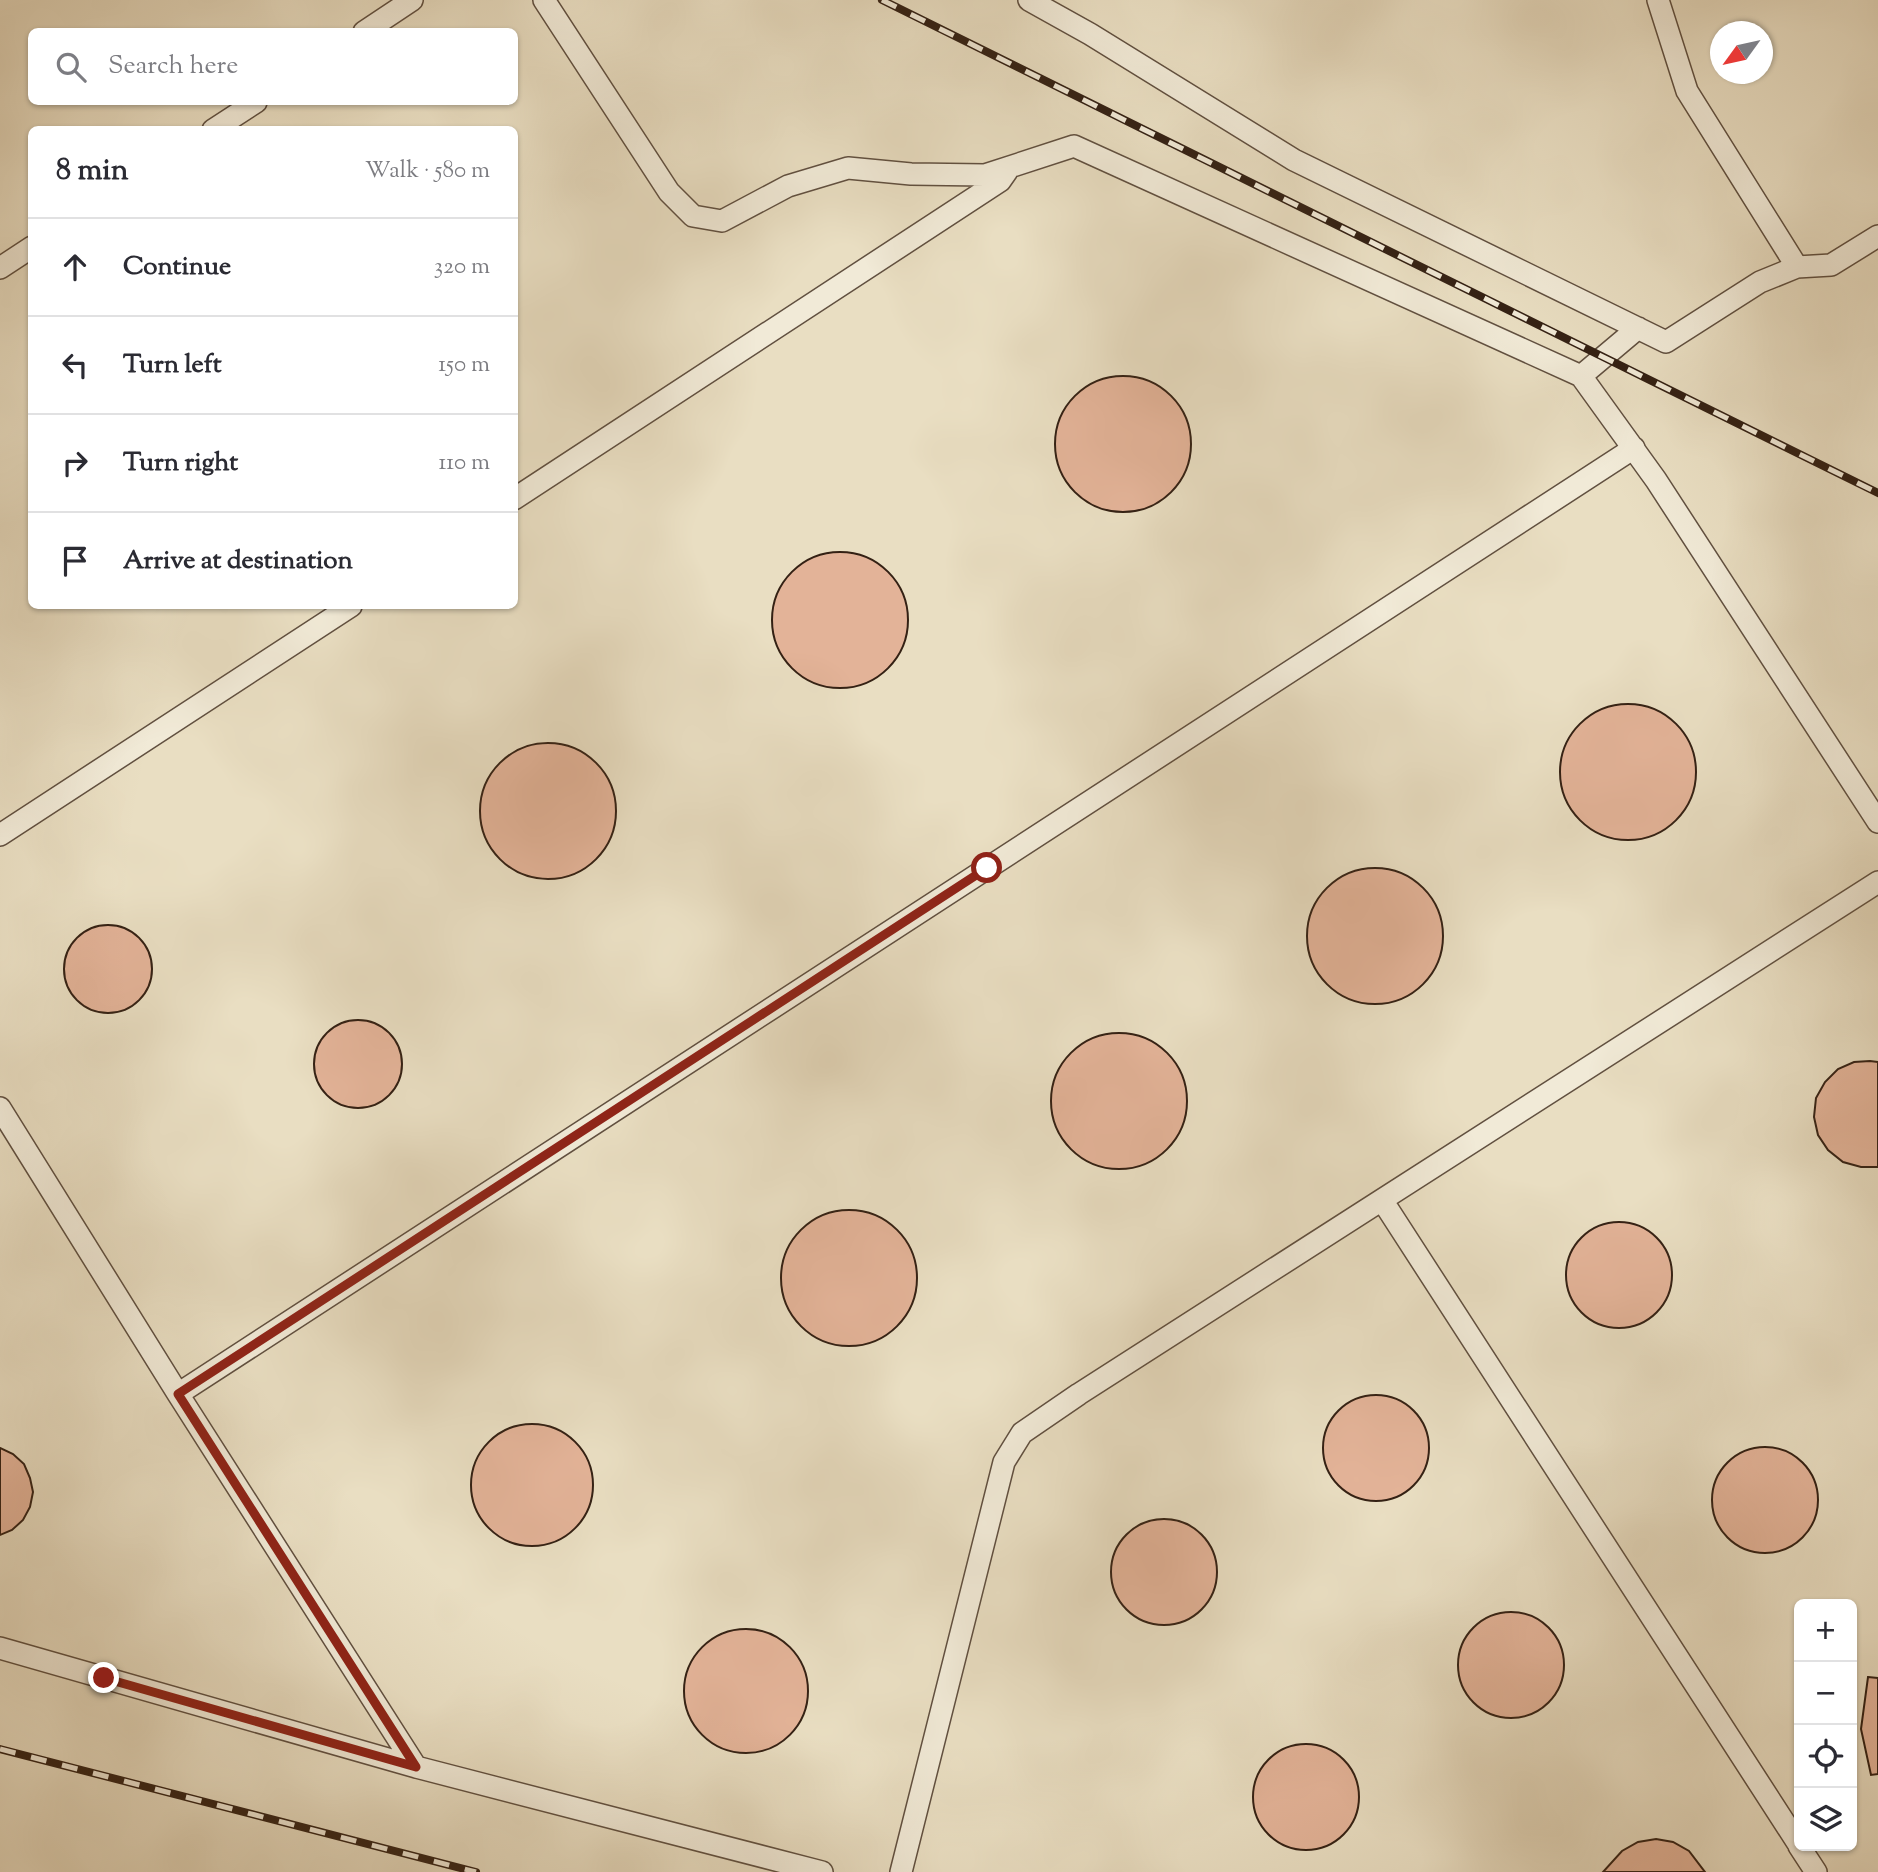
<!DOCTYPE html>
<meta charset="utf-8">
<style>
:root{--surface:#fff;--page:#f7f7f7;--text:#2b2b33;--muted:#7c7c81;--line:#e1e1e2}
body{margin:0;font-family:"Sorts Mill Goudy",serif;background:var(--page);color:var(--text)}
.controls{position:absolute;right:21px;bottom:21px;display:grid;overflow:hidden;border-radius:10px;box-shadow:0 2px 5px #0004}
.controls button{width:63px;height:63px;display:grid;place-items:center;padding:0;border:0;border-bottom:2px solid var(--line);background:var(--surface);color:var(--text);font:35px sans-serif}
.compass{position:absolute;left:1710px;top:21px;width:63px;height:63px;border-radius:50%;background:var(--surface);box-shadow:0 2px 5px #0004;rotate:237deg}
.stop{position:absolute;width:21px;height:21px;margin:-16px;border:5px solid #8f2418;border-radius:50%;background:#fff}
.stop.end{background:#8f2418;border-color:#fff;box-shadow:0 2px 7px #0008}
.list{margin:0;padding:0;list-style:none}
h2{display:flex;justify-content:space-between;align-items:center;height:91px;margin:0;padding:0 28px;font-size:30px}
h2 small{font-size:23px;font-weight:400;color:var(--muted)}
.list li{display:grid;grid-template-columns:46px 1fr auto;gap:21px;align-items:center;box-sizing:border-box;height:98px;padding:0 28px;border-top:2px solid var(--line)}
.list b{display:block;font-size:26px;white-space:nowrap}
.list em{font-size:23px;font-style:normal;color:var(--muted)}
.icon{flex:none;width:38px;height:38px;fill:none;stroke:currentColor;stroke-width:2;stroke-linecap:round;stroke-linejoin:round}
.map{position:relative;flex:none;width:1878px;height:1872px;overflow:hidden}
.search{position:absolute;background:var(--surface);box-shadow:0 2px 5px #0004;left:28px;top:28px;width:490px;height:77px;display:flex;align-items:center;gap:18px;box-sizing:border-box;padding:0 24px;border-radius:10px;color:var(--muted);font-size:26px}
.panel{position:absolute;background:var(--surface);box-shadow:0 2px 5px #0004;left:28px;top:126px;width:490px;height:483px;border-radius:10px}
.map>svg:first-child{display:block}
</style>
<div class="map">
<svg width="1878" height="1872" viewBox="0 0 1878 1872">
<rect width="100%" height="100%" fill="#e9dec2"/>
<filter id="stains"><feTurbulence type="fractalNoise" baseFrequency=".00286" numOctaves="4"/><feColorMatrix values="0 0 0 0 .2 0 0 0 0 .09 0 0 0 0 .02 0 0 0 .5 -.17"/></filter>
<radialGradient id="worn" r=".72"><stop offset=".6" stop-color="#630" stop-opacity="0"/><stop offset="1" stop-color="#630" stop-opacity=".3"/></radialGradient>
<path fill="#e3b398" stroke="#342114" stroke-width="2" d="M1055 444a68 68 0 1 1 136 0a68 68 0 1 1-136 0Z
M772 620a68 68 0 1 1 136 0a68 68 0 1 1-136 0Z
M1560 772a68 68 0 1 1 136 0a68 68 0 1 1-136 0Z
M480 811a68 68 0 1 1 136 0a68 68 0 1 1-136 0Z
M1307 936a68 68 0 1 1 136 0a68 68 0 1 1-136 0Z
M64 969a44 44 0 1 1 88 0a44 44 0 1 1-88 0Z
M314 1064a44 44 0 1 1 88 0a44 44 0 1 1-88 0Z
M1051 1101a68 68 0 1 1 136 0a68 68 0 1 1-136 0Z
M1870,1061L1878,1062V1167H1861L1843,1162L1828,1150L1818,1135L1814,1117L1816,1098L1825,1082L1838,1069L1854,1062Z
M781 1278a68 68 0 1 1 136 0a68 68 0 1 1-136 0Z
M1566 1275a53 53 0 1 1 106 0a53 53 0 1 1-106 0Z
M1323 1448a53 53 0 1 1 106 0a53 53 0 1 1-106 0Z
M471 1485a61 61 0 1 1 122 0a61 61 0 1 1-122 0Z
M1712 1500a53 53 0 1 1 106 0a53 53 0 1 1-106 0Z
M0,1448L13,1454L24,1464L30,1478L33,1492L30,1507L23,1520L12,1530L0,1535Z
M1111 1572a53 53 0 1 1 106 0a53 53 0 1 1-106 0Z
M1458 1665a53 53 0 1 1 106 0a53 53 0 1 1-106 0Z
M684 1691a62 62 0 1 1 124 0a62 62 0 1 1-124 0Z
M1868,1677L1878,1678V1774L1871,1775L1861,1729Z
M1253 1797a53 53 0 1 1 106 0a53 53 0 1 1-106 0Z
M1656,1839L1673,1842L1689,1851L1705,1872H1603L1622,1851L1638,1842Z"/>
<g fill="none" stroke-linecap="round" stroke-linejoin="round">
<defs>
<path id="minor" d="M544,0L669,192L693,216L722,221L788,186L848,168L911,174L985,175L1074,146L1581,376L1656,480L1878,822
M1029,0L1090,34L1294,160L1666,342L1760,282L1797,267L1831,265L1878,236
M1658,0L1687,91L1797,267
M364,32L412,0
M213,130L256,102
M0,268L32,247
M1581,376L1638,328
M514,499L1000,181L1007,171
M0,835L351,606
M0,1108L178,1394L416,1767
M1382,1200L1799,1845
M178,1394L1634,448
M0,1648L416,1767L822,1872
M1799,1846L1816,1872
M901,1872L1004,1462L1022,1433L1079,1394L1878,882"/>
</defs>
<use href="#minor" stroke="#615040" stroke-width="24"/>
<use href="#minor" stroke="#f1ead7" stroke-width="21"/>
<defs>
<path id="rail" d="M882,0L1878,493
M0,1749L476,1872"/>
</defs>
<use href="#rail" stroke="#342114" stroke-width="8"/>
<use href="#rail" stroke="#f1ead7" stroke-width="5" stroke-dasharray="16" stroke-linecap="butt"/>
</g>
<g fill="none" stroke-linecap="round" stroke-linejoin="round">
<path stroke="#8f2418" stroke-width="9" d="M104,1678L416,1767L178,1394L987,868"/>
</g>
<rect width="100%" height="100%" filter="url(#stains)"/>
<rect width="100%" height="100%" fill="url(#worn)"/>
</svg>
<div class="controls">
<button>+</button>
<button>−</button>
<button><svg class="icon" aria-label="locate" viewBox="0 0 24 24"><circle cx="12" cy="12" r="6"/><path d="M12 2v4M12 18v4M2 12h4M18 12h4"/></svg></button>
<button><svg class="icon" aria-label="layers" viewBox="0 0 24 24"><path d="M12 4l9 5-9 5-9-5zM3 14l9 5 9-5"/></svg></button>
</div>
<svg class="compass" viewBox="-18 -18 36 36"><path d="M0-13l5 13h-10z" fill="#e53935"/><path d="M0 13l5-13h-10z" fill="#7c7c81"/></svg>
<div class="stop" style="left:987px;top:868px"></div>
<div class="stop end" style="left:104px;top:1678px"></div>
<div class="search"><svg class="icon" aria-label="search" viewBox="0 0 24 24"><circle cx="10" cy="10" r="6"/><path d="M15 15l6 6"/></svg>Search here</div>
<section class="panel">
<h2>8 min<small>Walk · 580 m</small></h2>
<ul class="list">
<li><svg class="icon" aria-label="ahead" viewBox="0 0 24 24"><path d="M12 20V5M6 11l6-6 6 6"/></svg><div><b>Continue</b></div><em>320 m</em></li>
<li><svg class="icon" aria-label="left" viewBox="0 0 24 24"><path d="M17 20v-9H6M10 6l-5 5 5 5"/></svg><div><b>Turn left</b></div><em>150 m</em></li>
<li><svg class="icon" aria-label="right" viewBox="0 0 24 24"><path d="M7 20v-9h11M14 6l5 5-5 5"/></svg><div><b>Turn right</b></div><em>110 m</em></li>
<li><svg class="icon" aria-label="arrive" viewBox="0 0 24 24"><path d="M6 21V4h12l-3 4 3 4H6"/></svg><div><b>Arrive at destination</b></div></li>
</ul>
</section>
</div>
